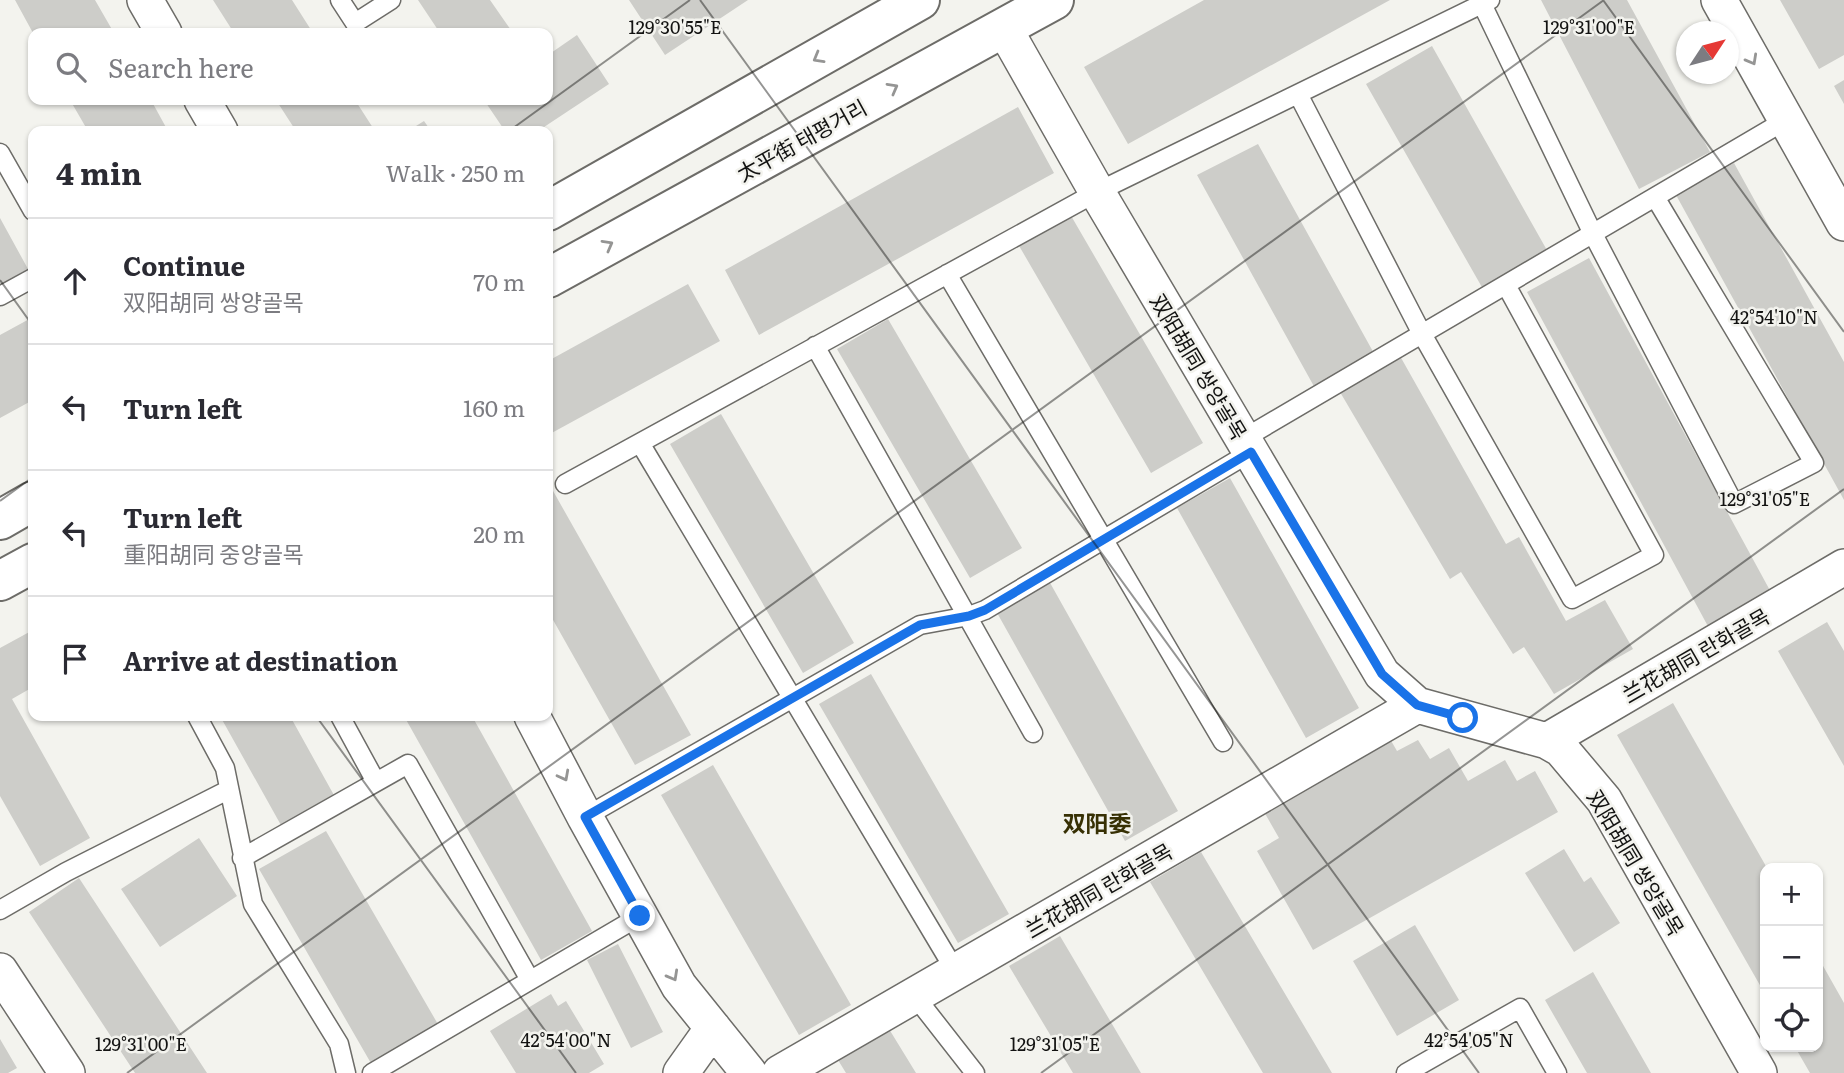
<!DOCTYPE html>
<meta charset="utf-8">
<style>
:root{--surface:#fff;--page:#f2f2f3;--text:#2b2b33;--muted:#7c7c81;--line:#e1e1e2}
body{margin:0;font-family:Literata,"Noto Sans SC","Noto Sans KR",serif;background:var(--page);color:var(--text)}
.controls{position:absolute;right:21px;bottom:21px;display:grid;overflow:hidden;border-radius:14px;box-shadow:0 2px 5px #0004}
.controls button{width:63px;height:63px;display:grid;place-items:center;padding:0;border:0;border-bottom:2px solid var(--line);background:var(--surface);color:var(--text);font:35px sans-serif}
.compass{position:absolute;left:1676px;top:21px;width:63px;height:63px;border-radius:50%;background:var(--surface);box-shadow:0 2px 5px #0004;rotate:54deg}
.stop{position:absolute;width:21px;height:21px;margin:-16px;border:5px solid #1a73e8;border-radius:50%;background:#fff}
.stop.end{background:#1a73e8;border-color:#fff;box-shadow:0 2px 7px #0008}
.list{margin:0;padding:0;list-style:none}
h2{display:flex;justify-content:space-between;align-items:center;height:91px;margin:0;padding:0 28px;font-size:30px}
h2 small{font-size:23px;font-weight:400;color:var(--muted)}
.list li{display:grid;grid-template-columns:46px 1fr auto;gap:21px;align-items:center;box-sizing:border-box;height:126px;padding:0 28px;border-top:2px solid var(--line)}
.list b{display:block;font-size:26px;white-space:nowrap}
.list p{margin:0;font-size:23px;white-space:nowrap;color:var(--muted)}
.list em{font-size:23px;font-style:normal;color:var(--muted)}
.icon{flex:none;width:38px;height:38px;fill:none;stroke:currentColor;stroke-width:2;stroke-linecap:round;stroke-linejoin:round}
.map{position:relative;flex:none;width:1844px;height:1073px;overflow:hidden}
.search{position:absolute;background:var(--surface);box-shadow:0 2px 5px #0004;left:28px;top:28px;width:525px;height:77px;display:flex;align-items:center;gap:18px;box-sizing:border-box;padding:0 24px;border-radius:14px;color:var(--muted);font-size:26px}
.panel{position:absolute;background:var(--surface);box-shadow:0 2px 5px #0004;left:28px;top:126px;width:525px;height:595px;border-radius:14px}
.map>svg:first-child{display:block}
</style>
<div class="map">
<svg width="1844" height="1073" viewBox="0 0 1844 1073">
<rect width="100%" height="100%" fill="#f3f3ee"/>
<path fill="#cdcdc9" d="M15,0H95L114,33H33Z
M213,0H292L313,33H234Z
M418,0H490L513,33H440Z
M629,0H748L665,55Z
M1204,0H1390L1128,144L1084,67Z
M1541,0H1627L1710,152L1639,189Z
M1780,0H1844V55L1819,69Z
M577,35L609,84L538,131H505L484,100H548V55Z
M1432,46L1548,252L1483,289L1366,84Z
M1844,80V104L1834,86Z
M70,100H151L168,131H88Z
M276,100H355L375,131H296Z
M1018,107L1054,173L759,335L725,270Z
M424,121L431,131H408Z
M1258,144L1376,357L1316,390L1197,175Z
M1734,163L1844,362V500L1676,195Z
M1070,214L1203,443L1151,473L1018,244Z
M0,218L28,269L0,285Z
M1589,258L1773,596L1710,630L1527,292Z
M688,284L720,341L548,435V361Z
M33,317V400L0,418V335Z
M888,319L1022,548L970,578L837,349Z
M1400,356L1506,544L1519,537L1566,621L1605,600L1633,649L1554,694L1524,647L1513,654L1461,572L1450,579L1340,392Z
M721,414L854,643L803,673L670,444Z
M1230,478L1359,708L1306,738L1177,508Z
M548,482L691,735L635,765L548,611Z
M1049,581L1178,811L1125,841L996,611Z
M1827,622L1844,651V766L1778,651Z
M33,630V687L12,699L90,838L40,866L0,796V648Z
M871,674L1009,914L958,943L819,704Z
M1673,703L1767,868H1765V994L1617,735Z
M220,716H290L335,797L282,827Z
M404,716H472L592,931L541,960Z
M1386,732L1397,751L1418,740L1430,759L1449,748L1468,781L1505,760L1517,781L1535,771L1558,812L1313,950L1257,851L1279,838L1259,803Z
M713,765L851,1005L799,1035L661,795Z
M326,831L439,1026L372,1065L259,869Z
M199,838L237,896L160,947L121,889Z
M1564,849L1584,882L1591,877L1620,923L1574,952L1525,873Z
M1201,852L1332,1073H1263L1150,882Z
M79,878L207,1073H135L29,912Z
M1415,925L1459,1000L1397,1036L1353,961Z
M1060,936L1141,1073H1073L1009,966Z
M618,944L663,1032L631,1048L587,960Z
M1818,957L1844,1003V1073H1810L1795,1047H1818Z
M1593,972L1651,1073H1587L1545,1000Z
M551,994L558,1006L566,1001L604,1064L589,1073H516L490,1031Z
M889,1029L916,1073H846L838,1060Z
M0,1039L17,1068L8,1073H0Z"/>
<g fill="none" stroke-linecap="round" stroke-linejoin="round">
<defs>
<path id="lane" d="M340,0L355,23L391,0
M1482,4L1593,234L1734,504L1814,463L1655,197
M1298,94L1422,334L1572,599L1654,555L1506,285
M0,153L33,211
M947,274L1223,742
M0,296L33,278
M815,346L1033,733
M1243,439L1786,120
M640,443L956,972
M565,484L1097,192L1490,0
M197,716L225,768L253,904L339,1044L346,1073
M340,716L376,782
M585,817L920,625L969,616L985,610L1251,452
M242,858L408,764L530,980
M0,910L66,872L228,790
M914,995L975,1073
M372,1073L640,916
M1406,1073L1520,1008L1557,1073"/>
<path id="street" d="M145,0L164,33
M1719,0L1844,223
M1004,28L1097,192L1382,674L1417,705L1547,741L1561,749L1604,800L1759,1073
M202,100L220,131
M532,716L585,817L679,986L749,1073
M1547,741L1844,567
M0,971L67,1073
M681,1073L713,1028
M780,1073L1417,705"/>
<path id="secondary" d="M548,211L920,0
M548,278L1054,0
M0,520L33,501
M0,581L33,563"/>
</defs>
<use href="#lane" stroke="#6d6c68" stroke-width="21"/>
<use href="#street" stroke="#6d6c68" stroke-width="38"/>
<use href="#secondary" stroke="#6d6c68" stroke-width="42"/>
<use href="#lane" stroke="#fff" stroke-width="18"/>
<use href="#street" stroke="#fff" stroke-width="35"/>
<use href="#secondary" stroke="#fff" stroke-width="38"/>
</g>
<defs><path id="oneway-chevron" d="M-2-3.5L2.5 0L-2 3.5" fill="none" stroke-width="1.6" stroke-linecap="round" stroke-linejoin="round" transform="scale(1.75)"/></defs>
<g stroke="#959594">
<use href="#oneway-chevron" transform="translate(818 58) rotate(150)"/>
<use href="#oneway-chevron" transform="translate(1752 60) rotate(61)"/>
<use href="#oneway-chevron" transform="translate(893 88) rotate(-29)"/>
<use href="#oneway-chevron" transform="translate(608 245) rotate(-29)"/>
<use href="#oneway-chevron" transform="translate(564 776) rotate(62)"/>
<use href="#oneway-chevron" transform="translate(673 976) rotate(61)"/>
</g>
<g fill="none" stroke-linecap="round" stroke-linejoin="round">
<path stroke="#1a73e8" stroke-width="9" d="M640,916L585,817L920,625L969,616L985,610L1251,452L1382,674L1417,705L1463,718"/>
</g>
<path fill="none" stroke="#131312" stroke-width="2" stroke-opacity="0.45" d="M700,0L1479,1073M1603,0L1844,332M509,131L690,0M0,280L33,326M0,501L33,477M316,716L576,1073M127,1073L1604,0M1041,1073L1844,489"/>
<g text-anchor="middle" dominant-baseline="central" stroke-width="5" stroke-linejoin="round" paint-order="stroke">
<g font-size="21" fill="#131312" stroke="#f3f3ee">
<text transform="translate(801 139) rotate(-29)">太平街 태평거리</text>
<text transform="translate(1200 366) rotate(59)">双阳胡同 쌍양골목</text>
<text transform="translate(1695 654) rotate(-30)">兰花胡同 란화골목</text>
<text transform="translate(1637 862) rotate(59)">双阳胡同 쌍양골목</text>
<text transform="translate(1098 889) rotate(-30)">兰花胡同 란화골목</text>
</g>
<g font-size="23" font-weight="bold" fill="#373004" stroke="#f3f3ee">
<text x="1097" y="822">双阳委</text>
</g>
</g>
<g font-size="18" text-anchor="middle" fill="#131312" stroke="#f3f3ee" stroke-width="5" stroke-linejoin="round" paint-order="stroke">
<text x="675" y="34">129°30'55"E</text>
<text x="1589" y="34">129°31'00"E</text>
<text x="1774" y="324">42°54'10"N</text>
<text x="1765" y="506">129°31'05"E</text>
<text x="566" y="1047">42°54'00"N</text>
<text x="1469" y="1047">42°54'05"N</text>
<text x="141" y="1051">129°31'00"E</text>
<text x="1055" y="1051">129°31'05"E</text>
</g>
</svg>
<div class="controls">
<button>+</button>
<button>−</button>
<button><svg class="icon" aria-label="locate" viewBox="0 0 24 24"><circle cx="12" cy="12" r="6"/><path d="M12 2v4M12 18v4M2 12h4M18 12h4"/></svg></button>
</div>
<svg class="compass" viewBox="-18 -18 36 36"><path d="M0-13l5 13h-10z" fill="#e53935"/><path d="M0 13l5-13h-10z" fill="#7c7c81"/></svg>
<div class="stop" style="left:1463px;top:718px"></div>
<div class="stop end" style="left:640px;top:916px"></div>
<div class="search"><svg class="icon" aria-label="search" viewBox="0 0 24 24"><circle cx="10" cy="10" r="6"/><path d="M15 15l6 6"/></svg>Search here</div>
<section class="panel">
<h2>4 min<small>Walk · 250 m</small></h2>
<ul class="list">
<li><svg class="icon" aria-label="ahead" viewBox="0 0 24 24"><path d="M12 20V5M6 11l6-6 6 6"/></svg><div><b>Continue</b><p>双阳胡同 쌍양골목</p></div><em>70 m</em></li>
<li><svg class="icon" aria-label="left" viewBox="0 0 24 24"><path d="M17 20v-9H6M10 6l-5 5 5 5"/></svg><div><b>Turn left</b></div><em>160 m</em></li>
<li><svg class="icon" aria-label="left" viewBox="0 0 24 24"><path d="M17 20v-9H6M10 6l-5 5 5 5"/></svg><div><b>Turn left</b><p>重阳胡同 중양골목</p></div><em>20 m</em></li>
<li><svg class="icon" aria-label="arrive" viewBox="0 0 24 24"><path d="M6 21V4h12l-3 4 3 4H6"/></svg><div><b>Arrive at destination</b></div></li>
</ul>
</section>
</div>
